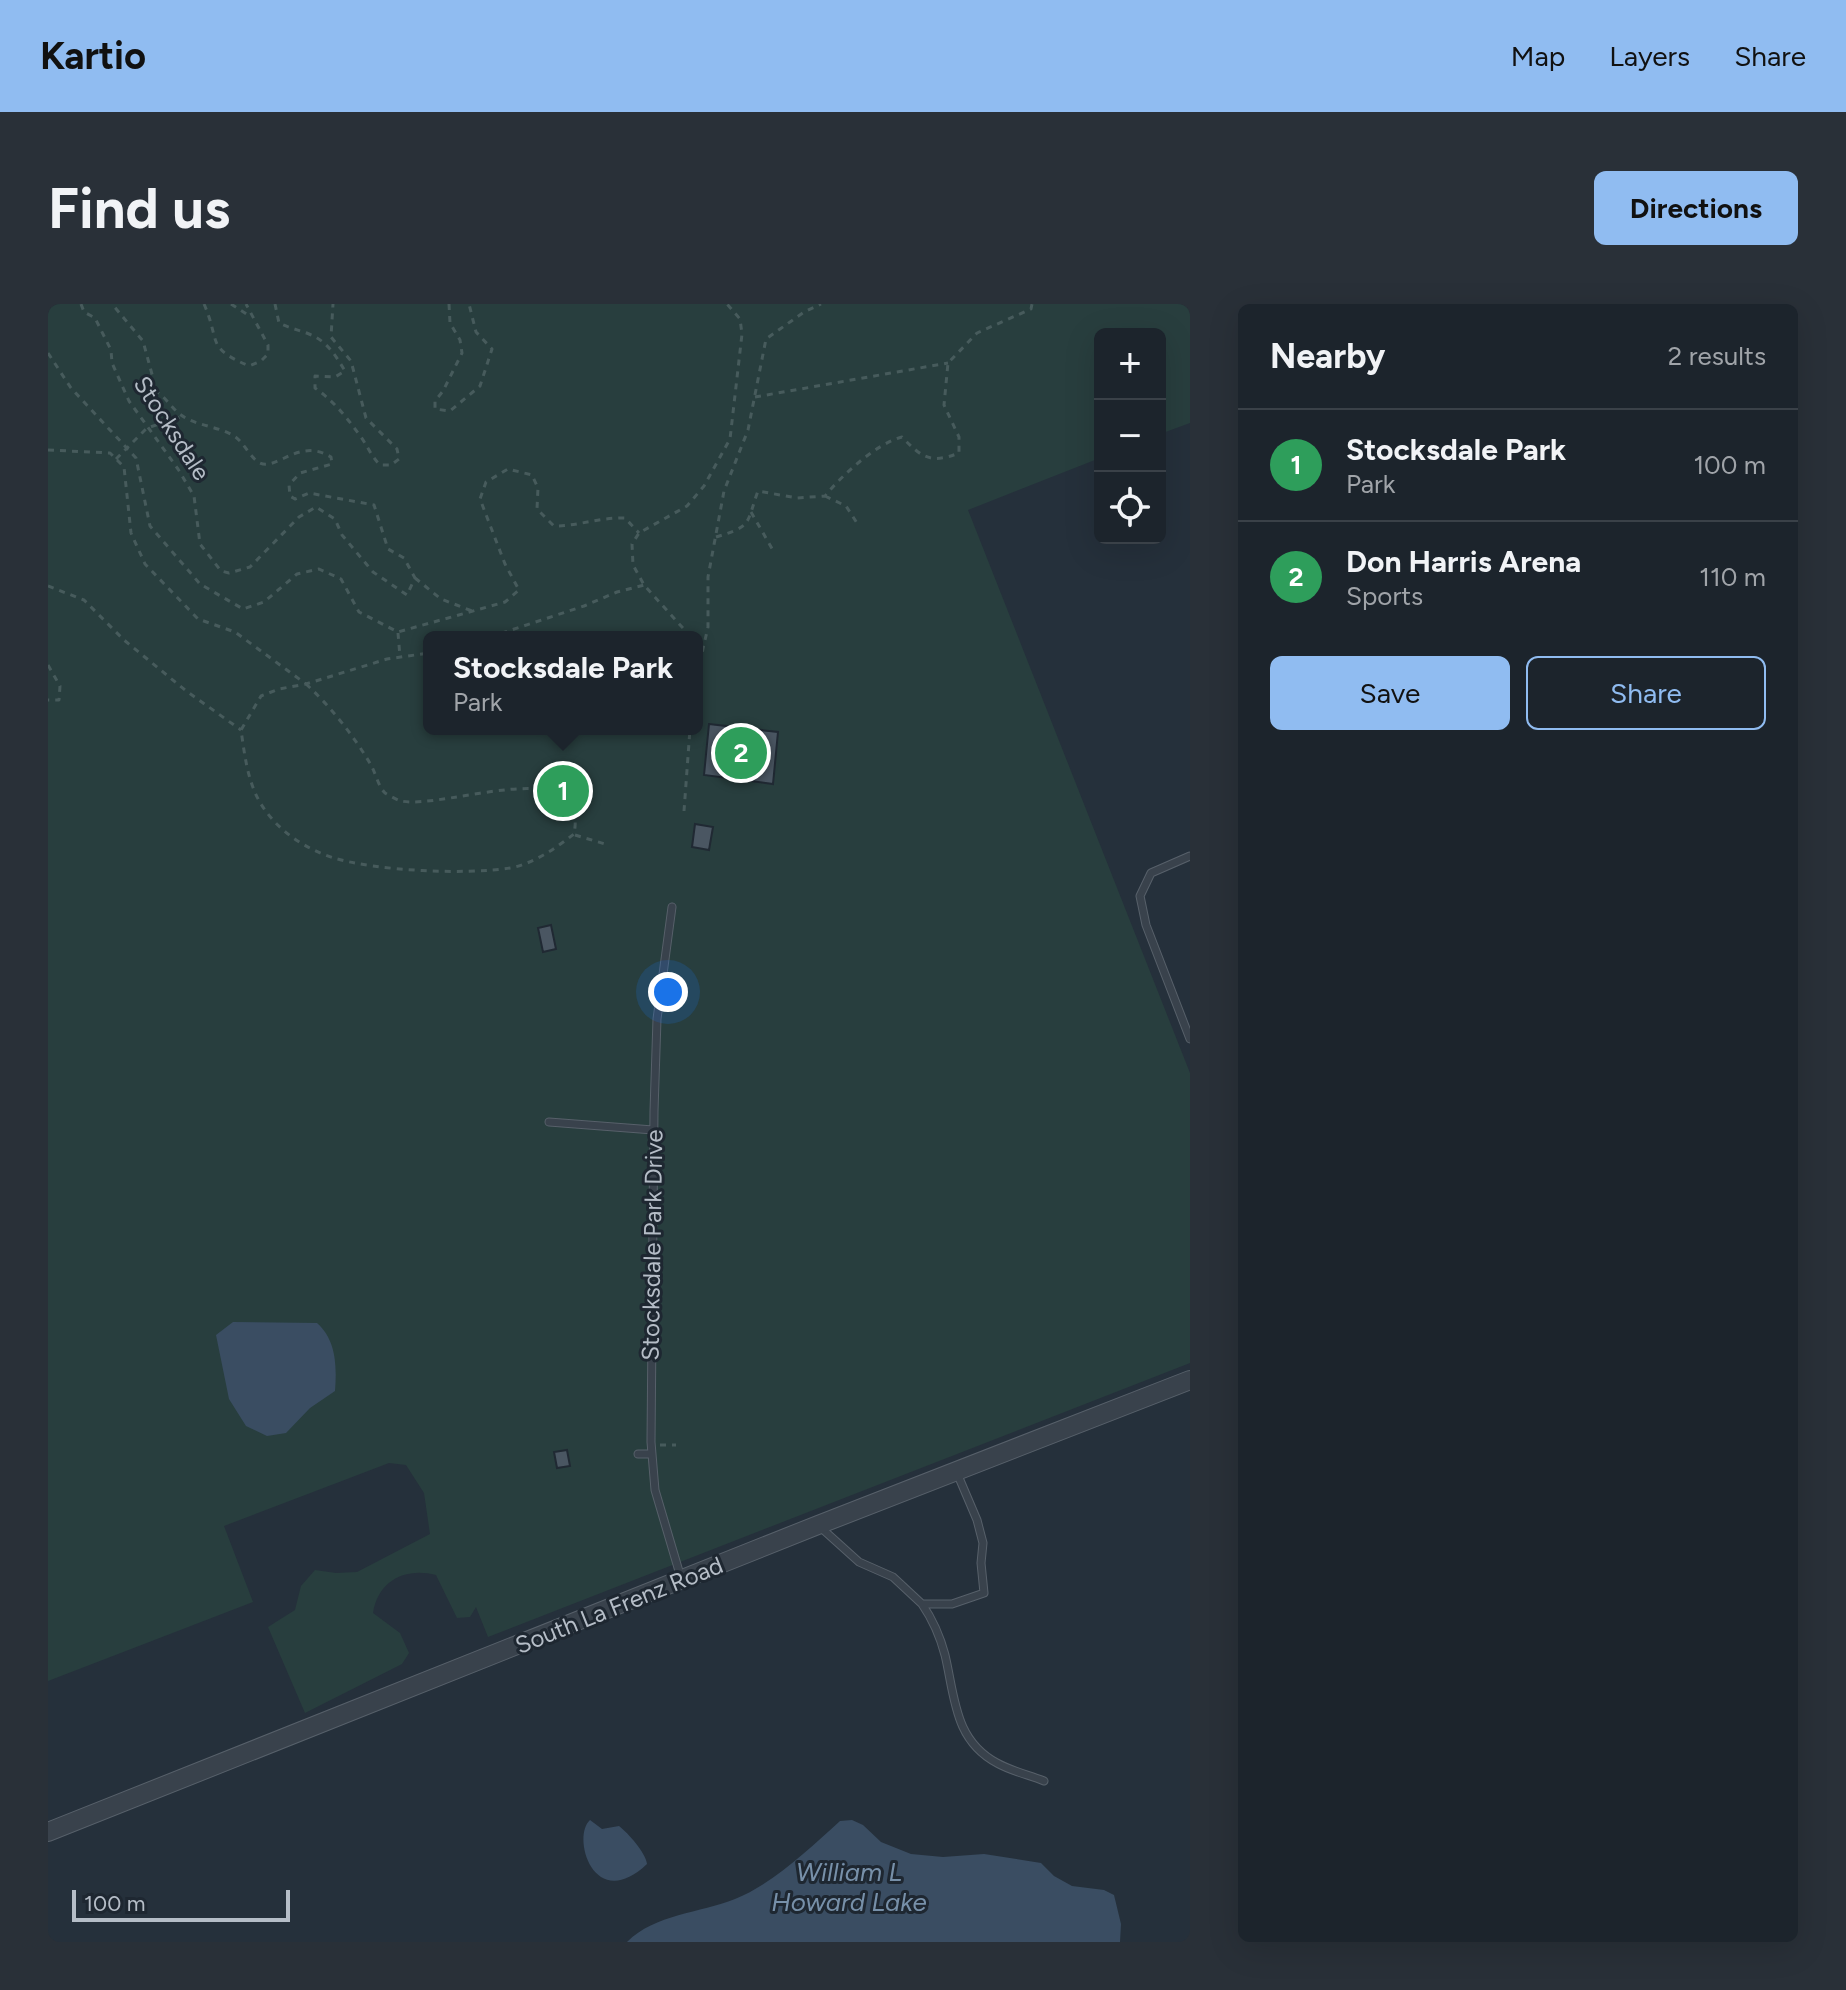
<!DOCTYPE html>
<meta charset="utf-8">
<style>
:root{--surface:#1c242c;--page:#293038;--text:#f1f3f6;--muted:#a0a4a9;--line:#3a4148;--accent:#90bcf1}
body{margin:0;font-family:Figtree,sans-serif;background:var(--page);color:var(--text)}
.controls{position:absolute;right:24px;top:24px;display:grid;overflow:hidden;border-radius:12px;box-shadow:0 8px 32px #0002}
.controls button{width:72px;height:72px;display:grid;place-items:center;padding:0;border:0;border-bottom:2px solid var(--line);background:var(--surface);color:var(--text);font:40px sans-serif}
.scale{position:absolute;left:24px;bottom:20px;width:218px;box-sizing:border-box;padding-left:8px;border:4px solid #b5bdc7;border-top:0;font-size:22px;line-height:28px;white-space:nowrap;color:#b5bdc7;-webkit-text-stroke:6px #1e2731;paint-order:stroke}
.you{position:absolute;left:620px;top:688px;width:28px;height:28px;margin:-20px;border:6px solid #fff;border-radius:50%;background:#1a73e8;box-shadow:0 0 0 12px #1a73e833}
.badge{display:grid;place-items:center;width:52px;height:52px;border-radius:50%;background:var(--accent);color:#fff;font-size:26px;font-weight:700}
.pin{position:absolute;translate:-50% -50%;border:4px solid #fff;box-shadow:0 2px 8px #0006}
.popup{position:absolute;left:375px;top:327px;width:280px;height:104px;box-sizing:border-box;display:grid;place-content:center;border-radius:12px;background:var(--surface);filter:drop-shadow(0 2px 6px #0005);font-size:26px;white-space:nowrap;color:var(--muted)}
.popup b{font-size:30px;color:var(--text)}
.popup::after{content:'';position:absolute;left:50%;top:100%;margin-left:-16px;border:16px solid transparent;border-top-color:var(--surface)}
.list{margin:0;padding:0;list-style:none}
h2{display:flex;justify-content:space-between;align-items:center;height:104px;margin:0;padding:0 32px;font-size:34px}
h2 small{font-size:26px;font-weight:400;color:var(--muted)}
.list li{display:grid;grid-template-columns:52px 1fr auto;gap:24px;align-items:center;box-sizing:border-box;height:112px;padding:0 32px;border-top:2px solid var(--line)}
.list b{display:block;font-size:30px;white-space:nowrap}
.list p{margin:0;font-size:26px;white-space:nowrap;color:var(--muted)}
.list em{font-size:26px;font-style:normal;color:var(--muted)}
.actions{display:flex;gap:16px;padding:24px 32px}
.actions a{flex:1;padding:18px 0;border:2px solid var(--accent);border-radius:12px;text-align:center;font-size:28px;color:var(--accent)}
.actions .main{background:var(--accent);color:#111}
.icon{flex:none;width:44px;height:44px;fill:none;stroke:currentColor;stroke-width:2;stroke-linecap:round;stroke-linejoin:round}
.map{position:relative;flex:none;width:1142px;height:1638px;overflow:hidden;border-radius:12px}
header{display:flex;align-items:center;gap:48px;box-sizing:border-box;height:112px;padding:0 40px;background:var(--accent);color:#111}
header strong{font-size:38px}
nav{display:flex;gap:44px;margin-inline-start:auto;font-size:28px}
.intro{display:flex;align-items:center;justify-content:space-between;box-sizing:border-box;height:192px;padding:0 48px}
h1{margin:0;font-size:56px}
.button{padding:20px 36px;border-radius:12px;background:var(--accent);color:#111;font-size:28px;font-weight:700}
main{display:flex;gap:48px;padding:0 48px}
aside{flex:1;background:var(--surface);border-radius:12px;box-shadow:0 8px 32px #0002}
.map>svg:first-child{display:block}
</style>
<header>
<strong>Kartio</strong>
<nav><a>Map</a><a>Layers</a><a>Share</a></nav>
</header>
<div class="intro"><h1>Find us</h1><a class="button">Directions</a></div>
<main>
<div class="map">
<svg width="1142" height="1638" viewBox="0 0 1142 1638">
<rect width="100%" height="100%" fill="#25303b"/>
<path fill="#283e3e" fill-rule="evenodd" d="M0,0H1142V119L1112,130V30H1052V154L920,206L1142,769V1059L440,1333L428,1303L422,1313L409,1314L388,1271C357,1263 330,1277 325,1309L352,1329L361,1349L354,1360L257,1409L220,1323L247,1306L253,1282L267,1266L288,1269L309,1268L382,1230L376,1189L358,1161L341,1159L176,1222L205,1298L0,1377ZM381,333H649V425H381Z"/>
<path fill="#3a4d62" d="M185,1018L269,1019C288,1036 289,1061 287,1087L262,1104L238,1129L219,1132L198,1122L181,1095L168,1031Z
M542,1516L554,1525L571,1522C580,1529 598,1549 599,1560C546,1610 523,1533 542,1516Z
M804,1516L815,1521L833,1538L863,1550L895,1553L936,1550L993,1559L1006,1572L1024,1582L1056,1586L1066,1591L1073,1620L1072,1638H579C607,1610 652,1609 687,1595C726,1579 761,1545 792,1517Z"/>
<path fill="#4a5662" stroke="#202933" stroke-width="2" d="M661,420L730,428L725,480L656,471Z
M647,520L665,523L661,546L644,543Z
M503,621L508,645L495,648L490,624Z
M519,1146L522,1162L509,1164L506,1148Z"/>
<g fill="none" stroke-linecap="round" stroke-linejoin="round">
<defs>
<path id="service" d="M1142,552L1103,569L1092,592L1098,621L1142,735
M624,603L609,715L606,807L603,1138L607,1186L633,1274
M501,818L605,826
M590,1150H604
M771,1222L811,1258L845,1273L874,1300H904L936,1289L933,1259L935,1239L929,1216L909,1169
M874,1300C885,1316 892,1332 897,1351C907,1393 906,1436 949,1459C963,1467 981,1471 996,1477"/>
<path id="tertiary" d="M0,1528L770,1221L1142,1076"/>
</defs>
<use href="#service" stroke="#57606a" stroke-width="9"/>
<use href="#tertiary" stroke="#57606a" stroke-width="20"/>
<path stroke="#475b5c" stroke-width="3" stroke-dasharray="6 6" stroke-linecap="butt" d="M33,0L36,8L47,14L63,46L64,59L81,97L130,165L146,192L152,240L173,267L181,269L202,263L251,213L268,203L287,215L294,231L325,268L359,291L367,274L356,254L340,245L326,201L261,189L247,195L242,192L241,181L252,169L284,160L283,153C251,133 229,167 212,159C202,154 196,138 186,132C170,122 148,122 133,111C123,104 117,91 105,86L102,78L105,74L95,37L64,0
M156,0C173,39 157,43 201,62L213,57L220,50V41L198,0
M183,0L203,13
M227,0L231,19C241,24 251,26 261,30C279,37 288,52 297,67L287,73L267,72V84C287,98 299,114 313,133C320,143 323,152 332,161H343L351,155L349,145L318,114L303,57L283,33L285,0
M401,0L402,19L412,36L414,49L395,87L387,97V105L402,107L432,82L444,45L428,28L421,0
M0,49L23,84L88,154L102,222L152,280L195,305L216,298L249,270L271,265L293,275L311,308L350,328L457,298L471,286L457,260L432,195L438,178L460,165L484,171L490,184L489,205L506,222C531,222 552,213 577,214L591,229
M707,93L900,59
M0,146L62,149L76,163L83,229L97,260L150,315L187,328L258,380L339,355L381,349
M68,155L99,124L133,113
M777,192L798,202L809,219
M703,208L726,248
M668,233C705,222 698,220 710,187L749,194L777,192C793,172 829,139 854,133C874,154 883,160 911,149V133L896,101L900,59L929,29L983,5L984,0
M367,274L393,295L424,307
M0,282L36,296L76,336L137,386L193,426
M350,329L352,353
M442,333L536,302L569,288L596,281
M643,333L596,281L585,261L584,240L591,229L639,202L656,182L682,135L694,30L692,15L679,0
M0,361L12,382L11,396H0
M649,371L660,323V273L676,187L700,126L718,35L756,8L773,0
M258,380C282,402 306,432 323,461C328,470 330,482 337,489C340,491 349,496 353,497C398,506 542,446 526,530C508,544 485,560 462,564C417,571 329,567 286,554C260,546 233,529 217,506C200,483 197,453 193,426L213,392L231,385Z
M636,507L642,425
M527,531L557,540
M612,1141H628"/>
<use href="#service" stroke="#39424c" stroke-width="7"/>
<use href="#tertiary" stroke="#39424c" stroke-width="18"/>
</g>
<g text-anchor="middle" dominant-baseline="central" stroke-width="6" stroke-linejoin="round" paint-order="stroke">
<g font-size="24" fill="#b5bdc7" stroke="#1e2731">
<text transform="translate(124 124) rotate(57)">Stocksdale</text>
<text transform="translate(604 941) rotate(-89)">Stocksdale Park Drive</text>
<text transform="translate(571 1301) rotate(-22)">South La Frenz Road</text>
</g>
<g font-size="26" font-style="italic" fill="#7790a9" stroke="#1e2731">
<text x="801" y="1568">William L<tspan x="801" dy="30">Howard Lake</tspan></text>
</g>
</g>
</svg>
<div class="controls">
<button>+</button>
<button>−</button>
<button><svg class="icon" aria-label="locate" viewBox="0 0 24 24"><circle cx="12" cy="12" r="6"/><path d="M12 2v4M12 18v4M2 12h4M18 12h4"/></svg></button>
</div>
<div class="scale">100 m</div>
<div class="you"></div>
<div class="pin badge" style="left:515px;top:487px;background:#2e9e5b">1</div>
<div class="popup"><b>Stocksdale Park</b>Park</div>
<div class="pin badge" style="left:693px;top:449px;background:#2e9e5b">2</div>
</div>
<aside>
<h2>Nearby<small>2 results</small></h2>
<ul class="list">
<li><span class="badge" style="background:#2e9e5b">1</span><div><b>Stocksdale Park</b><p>Park</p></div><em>100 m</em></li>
<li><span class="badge" style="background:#2e9e5b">2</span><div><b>Don Harris Arena</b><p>Sports</p></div><em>110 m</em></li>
</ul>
<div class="actions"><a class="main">Save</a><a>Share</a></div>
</aside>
</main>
